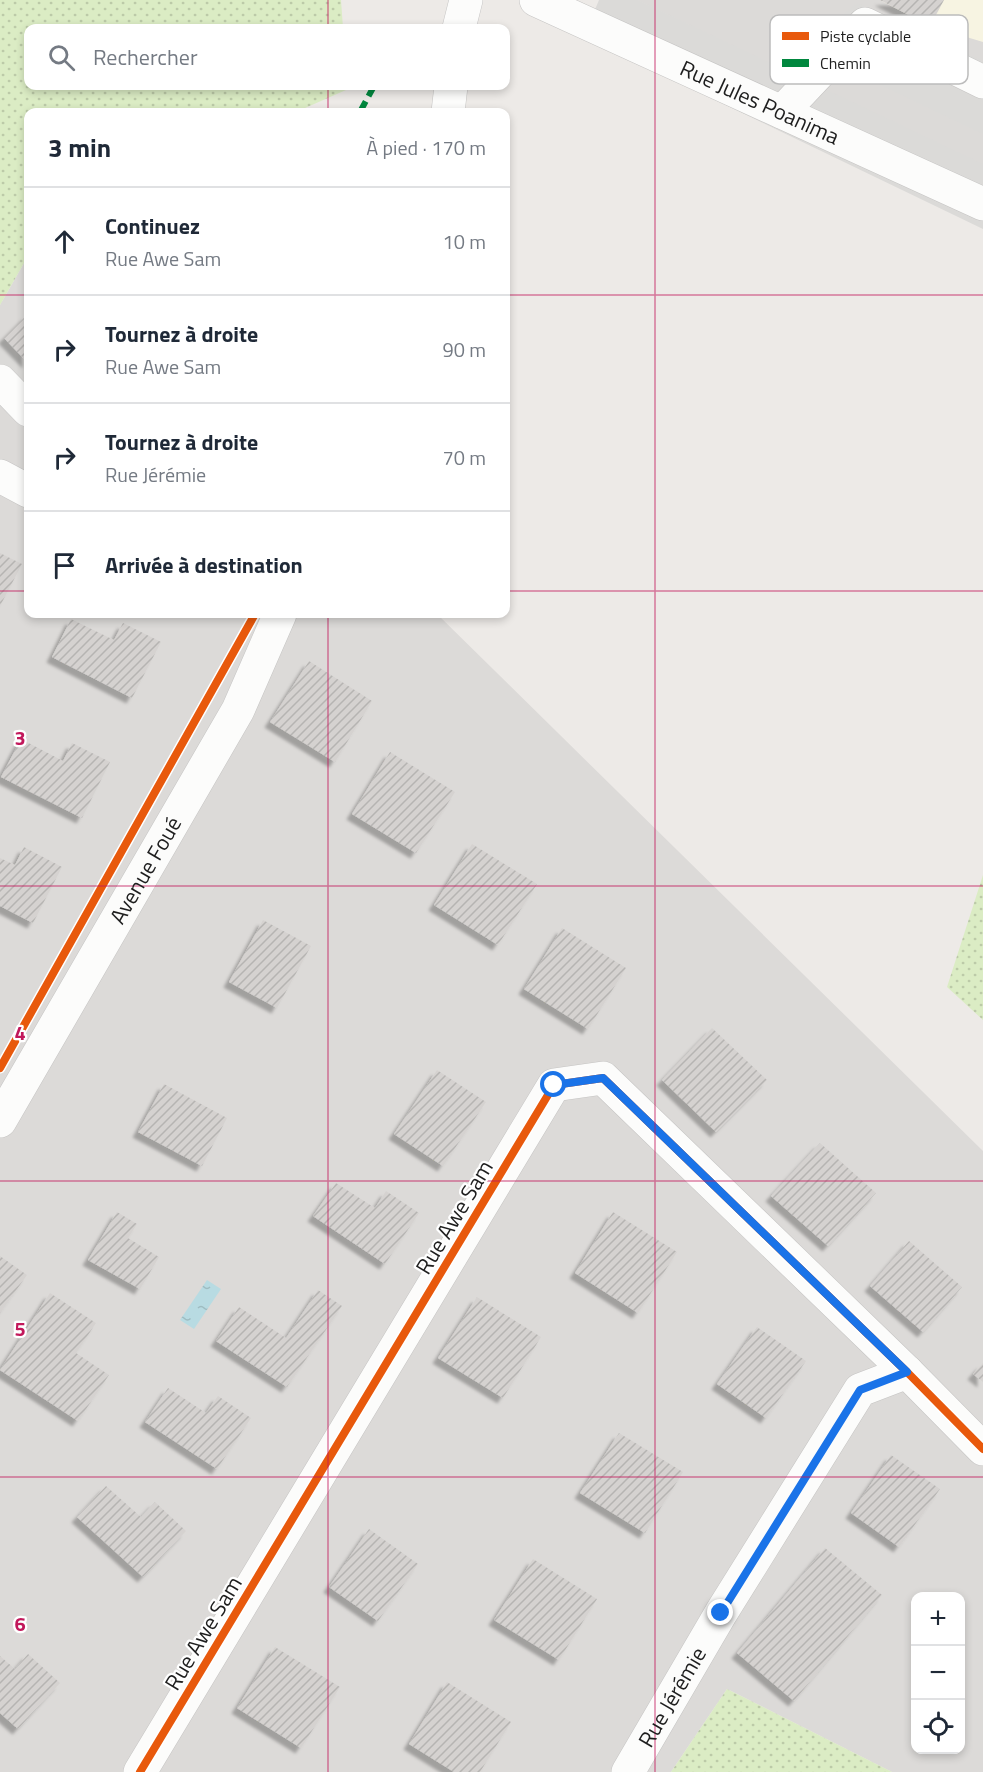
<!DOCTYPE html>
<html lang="fr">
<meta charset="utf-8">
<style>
:root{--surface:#fff;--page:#f6f6f7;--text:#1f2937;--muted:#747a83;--line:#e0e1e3}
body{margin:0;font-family:"Titillium Web",sans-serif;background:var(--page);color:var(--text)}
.controls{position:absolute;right:18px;bottom:18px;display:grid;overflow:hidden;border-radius:12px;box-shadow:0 3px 9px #0003}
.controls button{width:54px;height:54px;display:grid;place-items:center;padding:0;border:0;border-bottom:2px solid var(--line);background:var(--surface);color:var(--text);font:30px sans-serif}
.stop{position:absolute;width:18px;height:18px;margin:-14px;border:4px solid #1a73e8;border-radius:50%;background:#fff}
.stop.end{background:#1a73e8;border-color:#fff;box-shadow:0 2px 6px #0008}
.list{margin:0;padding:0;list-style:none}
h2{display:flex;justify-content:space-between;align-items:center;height:78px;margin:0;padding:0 24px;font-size:26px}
h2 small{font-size:20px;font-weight:400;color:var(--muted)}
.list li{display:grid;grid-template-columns:39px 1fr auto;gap:18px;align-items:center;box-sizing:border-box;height:108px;padding:0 24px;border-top:2px solid var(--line)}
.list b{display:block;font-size:22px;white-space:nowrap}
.list p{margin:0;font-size:20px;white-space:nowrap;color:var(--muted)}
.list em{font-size:20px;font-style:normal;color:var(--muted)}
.icon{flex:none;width:33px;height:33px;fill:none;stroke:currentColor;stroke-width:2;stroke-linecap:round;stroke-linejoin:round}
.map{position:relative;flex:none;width:983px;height:1772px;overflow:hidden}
.search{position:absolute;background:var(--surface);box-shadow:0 3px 9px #0003;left:24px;top:24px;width:486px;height:66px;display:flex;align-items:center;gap:15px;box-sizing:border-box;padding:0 21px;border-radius:12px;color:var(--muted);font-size:22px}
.panel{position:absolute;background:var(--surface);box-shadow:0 3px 9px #0003;left:24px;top:108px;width:486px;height:510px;border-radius:12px}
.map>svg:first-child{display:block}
</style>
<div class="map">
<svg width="983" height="1772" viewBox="0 0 983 1772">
<defs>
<pattern id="grass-dots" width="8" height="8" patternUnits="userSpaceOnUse" patternTransform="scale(1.5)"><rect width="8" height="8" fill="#dbecc4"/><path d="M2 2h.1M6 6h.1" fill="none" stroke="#bccaa8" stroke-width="1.8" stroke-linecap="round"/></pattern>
<pattern id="water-ripples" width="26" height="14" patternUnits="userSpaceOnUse" patternTransform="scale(1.5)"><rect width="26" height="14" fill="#b8dbe2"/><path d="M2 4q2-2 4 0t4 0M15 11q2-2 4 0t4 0" fill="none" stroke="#9ebcc1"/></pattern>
<pattern id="building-hatch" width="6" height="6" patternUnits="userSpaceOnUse" patternTransform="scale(1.5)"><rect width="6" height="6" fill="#d5d2d0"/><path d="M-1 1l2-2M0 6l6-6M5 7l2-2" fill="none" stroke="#b6b4b2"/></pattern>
<filter id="shadow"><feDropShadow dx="-5.5" dy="5.5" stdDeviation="1.5" flood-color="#0004"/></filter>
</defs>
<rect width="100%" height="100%" fill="#edeae7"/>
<path fill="#dcdad8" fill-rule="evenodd" d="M637,0H983V166Z
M28,256V614H437L983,1151V1772H892L727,1689L671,1772H0V305ZM916,1596H960V1750H916Z"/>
<path fill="#f7f4e2" d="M880,0H983V42L930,26Z"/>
<path fill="#dbdad8" d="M599,0H638L983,164V229L603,46L589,24Z
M857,3L983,61V134L803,48Z
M4,338L28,363V435L0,406V342Z"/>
<path fill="url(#grass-dots)" d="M0,0H341L343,28H28V86H346V90L296,112H28V256L0,305Z
M983,875V1020L947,987Z
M727,1689L892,1772H671Z"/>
<path fill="url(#water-ripples)" d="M207,1280L221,1289L194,1329L180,1320Z"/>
<path fill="url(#building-hatch)" filter="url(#shadow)" d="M880,0H944L930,26Z
M28,314V363L4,338Z
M0,553L22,564L0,606Z
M71,619L114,640L123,623L161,642L132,698L52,657Z
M309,661L372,701L335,762L270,722Z
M21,739L63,761L72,743L110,762L82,818L1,777Z
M390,752L455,792L416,853L352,814Z
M472,844L537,884L498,945L434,905Z
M24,847L62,867L33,923L0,906V858L15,865Z
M263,920L311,946L277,1008L229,982Z
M562,928L626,968L588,1029L524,989Z
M712,1028L767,1080L716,1132L662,1080Z
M437,1070L486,1102L443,1166L394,1134Z
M164,1084L227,1118L202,1166L138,1132Z
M820,1143L876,1193L828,1246L771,1196Z
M336,1183L375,1208L386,1191L419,1213L385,1264L313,1216Z
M117,1212L137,1224L128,1238L159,1257L140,1289L88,1260Z
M613,1212L677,1252L638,1313L575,1273Z
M909,1241L962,1287L923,1332L870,1286Z
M0,1256L27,1275L0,1313Z
M318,1290L342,1306L287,1387L216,1341L239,1307L286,1338Z
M50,1293L96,1323L76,1353L109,1375L78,1421L0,1370Z
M477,1297L541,1337L503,1398L438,1358Z
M757,1327L806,1361L766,1418L717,1384Z
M983,1363V1382L973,1374Z
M168,1388L206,1413L218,1396L251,1418L217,1469L145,1422Z
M619,1433L683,1472L645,1533L580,1493Z
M891,1455L940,1489L899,1547L851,1513Z
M106,1486L141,1517L155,1502L186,1531L143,1577L77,1517Z
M369,1529L418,1564L378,1621L329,1587Z
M825,1548L882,1595L794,1701L737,1653Z
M533,1559L597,1599L559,1660L494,1620Z
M275,1647L340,1687L301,1748L237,1708Z
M28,1654L60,1683L18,1729L0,1713V1656L15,1669Z
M447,1682L511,1722L480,1772H454L409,1744Z"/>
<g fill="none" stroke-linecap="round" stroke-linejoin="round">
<defs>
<g id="minor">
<path id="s1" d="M536,0L983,204"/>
<path d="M459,28L466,0"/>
<path d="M448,112L451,86"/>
<path d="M782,112L865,24L983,82"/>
<path d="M0,381L28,410"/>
<path d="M0,476L28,491"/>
<path id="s2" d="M0,1121L238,710L280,614"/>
<path d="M140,1772L554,1085L603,1078L907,1372L983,1449"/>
<path id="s3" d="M628,1772L721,1613L860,1390L907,1372"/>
</g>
</defs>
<use href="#minor" stroke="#c5c4c3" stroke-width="34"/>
<use href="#minor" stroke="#fcfcfb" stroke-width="33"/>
<path stroke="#00873e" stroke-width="6" stroke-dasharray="12 6" stroke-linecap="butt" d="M360,112L374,86"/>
<defs>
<path id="cycleway" d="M0,1068L255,614
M140,1772L554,1085L603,1078L907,1372L983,1449"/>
</defs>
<use href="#cycleway" stroke="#fff" stroke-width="11"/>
<use href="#cycleway" stroke="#e8590c" stroke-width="8"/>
</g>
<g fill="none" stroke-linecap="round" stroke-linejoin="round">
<path stroke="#1a73e8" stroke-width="8" d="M554,1085L603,1078L907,1372L860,1390L721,1613"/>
</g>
<path fill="none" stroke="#c2185b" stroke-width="1.5" stroke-opacity="0.55" d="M328,0V28M655,0V1772M328,86V112M0,295H28M506,295H983M0,591H28M506,591H983M328,614V1772M0,886H983M0,1181H983M0,1477H983"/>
<g text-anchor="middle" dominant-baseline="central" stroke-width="4.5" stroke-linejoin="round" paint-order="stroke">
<g font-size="22" fill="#1e1e1e" stroke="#fff">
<text stroke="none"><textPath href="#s1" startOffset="246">Rue Jules Poanima</textPath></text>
<text stroke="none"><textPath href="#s2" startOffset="290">Avenue Foué</textPath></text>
<text transform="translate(454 1217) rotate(-59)">Rue Awe Sam</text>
<text transform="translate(203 1633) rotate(-59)">Rue Awe Sam</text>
<text stroke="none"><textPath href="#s3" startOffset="87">Rue Jérémie</textPath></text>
</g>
</g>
<rect x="770" y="15" width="198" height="69" rx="9" fill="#fff" stroke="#bcbcbc" stroke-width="1.5"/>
<rect x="782" y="32" width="27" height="8" fill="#e8590c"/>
<rect x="782" y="59" width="27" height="8" fill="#00873e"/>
<g font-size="16" fill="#1e1e1e">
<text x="820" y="42">Piste cyclable</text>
<text x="820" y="69">Chemin</text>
</g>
<g font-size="20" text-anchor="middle" font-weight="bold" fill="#c2185b" stroke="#fff" stroke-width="4.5" stroke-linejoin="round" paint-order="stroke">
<text x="20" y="745">3</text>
<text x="20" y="1040">4</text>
<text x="20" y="1336">5</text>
<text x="20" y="1631">6</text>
</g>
</svg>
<div class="controls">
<button>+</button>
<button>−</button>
<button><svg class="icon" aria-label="locate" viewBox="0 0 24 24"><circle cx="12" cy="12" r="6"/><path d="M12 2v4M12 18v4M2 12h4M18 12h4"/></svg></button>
</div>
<div class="stop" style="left:554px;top:1085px"></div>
<div class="stop end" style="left:721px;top:1613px"></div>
<div class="search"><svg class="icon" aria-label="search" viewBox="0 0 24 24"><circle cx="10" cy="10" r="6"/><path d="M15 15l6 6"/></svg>Rechercher</div>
<section class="panel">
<h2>3 min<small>À pied · 170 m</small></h2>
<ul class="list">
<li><svg class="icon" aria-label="ahead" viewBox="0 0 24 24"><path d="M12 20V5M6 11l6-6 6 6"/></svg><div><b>Continuez</b><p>Rue Awe Sam</p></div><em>10 m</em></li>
<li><svg class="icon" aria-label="right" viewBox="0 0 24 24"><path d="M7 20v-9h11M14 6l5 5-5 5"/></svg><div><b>Tournez à droite</b><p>Rue Awe Sam</p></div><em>90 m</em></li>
<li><svg class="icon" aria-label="right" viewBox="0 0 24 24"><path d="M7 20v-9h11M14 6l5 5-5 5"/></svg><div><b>Tournez à droite</b><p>Rue Jérémie</p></div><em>70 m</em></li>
<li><svg class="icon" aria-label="arrive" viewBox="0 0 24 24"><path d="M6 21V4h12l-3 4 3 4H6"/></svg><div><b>Arrivée à destination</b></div></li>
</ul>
</section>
</div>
